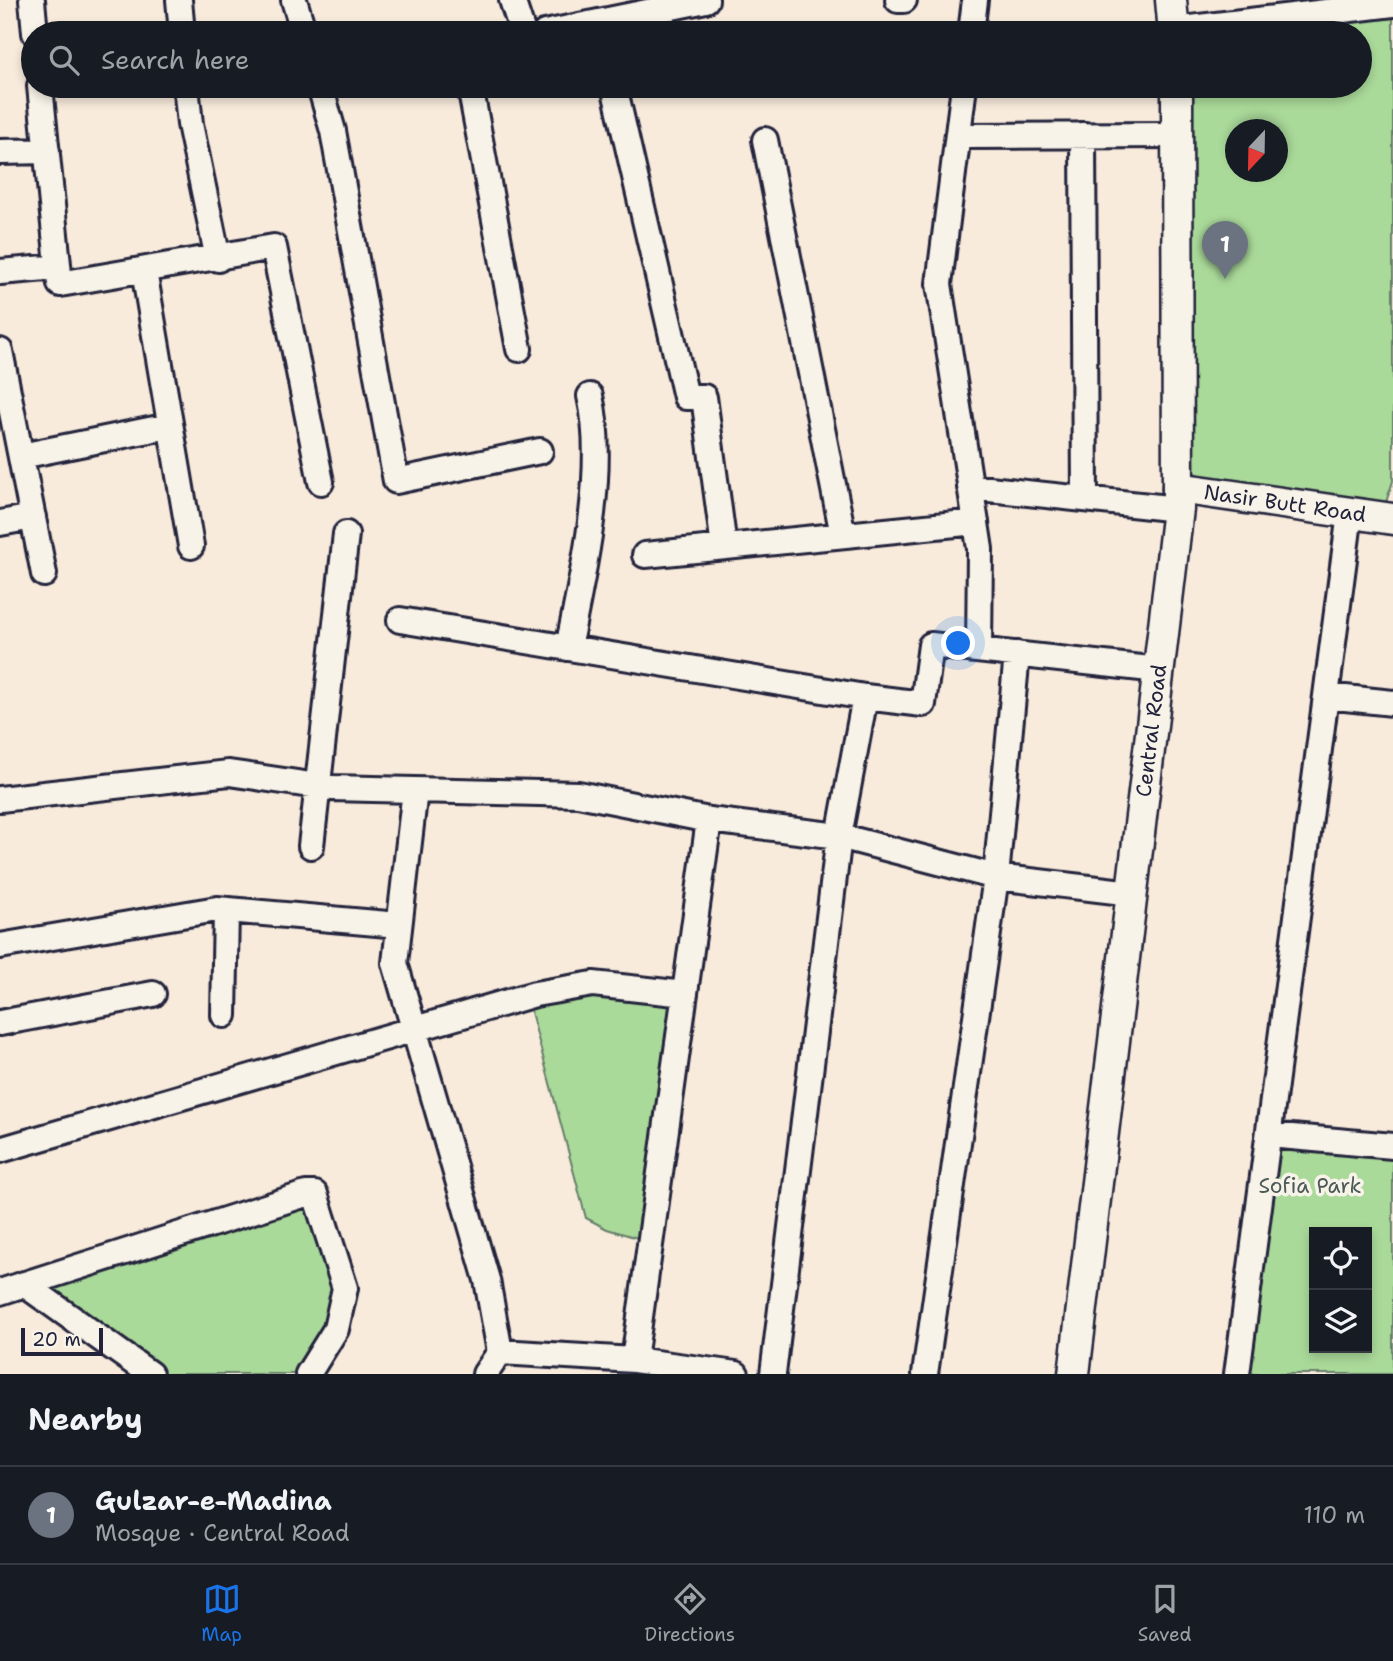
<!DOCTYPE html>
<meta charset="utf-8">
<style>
:root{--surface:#171b24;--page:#20242c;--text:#f1f3f6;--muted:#9ea1a6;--line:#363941;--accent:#1a73e8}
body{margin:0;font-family:"Shantell Sans",sans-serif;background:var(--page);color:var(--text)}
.controls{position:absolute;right:21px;bottom:21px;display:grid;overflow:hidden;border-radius:0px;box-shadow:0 4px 10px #0003}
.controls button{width:63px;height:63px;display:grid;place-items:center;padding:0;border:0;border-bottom:2px solid var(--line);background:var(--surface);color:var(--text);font:35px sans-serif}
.compass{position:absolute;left:1225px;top:119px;width:63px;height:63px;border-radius:50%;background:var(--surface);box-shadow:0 4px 10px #0003;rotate:202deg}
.scale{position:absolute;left:21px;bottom:18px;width:82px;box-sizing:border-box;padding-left:7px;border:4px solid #22223b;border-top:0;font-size:19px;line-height:24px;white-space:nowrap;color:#22223b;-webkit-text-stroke:5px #f7f3e8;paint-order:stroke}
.you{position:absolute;left:959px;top:644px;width:24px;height:24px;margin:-18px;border:5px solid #fff;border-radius:50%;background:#1a73e8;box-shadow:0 0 0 10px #1a73e833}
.badge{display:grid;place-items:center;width:46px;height:46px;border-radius:50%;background:var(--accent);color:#fff;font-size:23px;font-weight:700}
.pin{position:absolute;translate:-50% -58px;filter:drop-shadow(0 2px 4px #0008)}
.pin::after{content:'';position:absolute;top:37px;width:24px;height:21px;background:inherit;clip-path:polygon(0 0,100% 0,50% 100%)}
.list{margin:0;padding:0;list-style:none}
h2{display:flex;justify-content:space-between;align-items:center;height:91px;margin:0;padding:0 28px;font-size:30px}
h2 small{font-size:23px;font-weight:400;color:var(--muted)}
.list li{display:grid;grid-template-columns:46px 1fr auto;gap:21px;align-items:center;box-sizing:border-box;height:98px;padding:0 28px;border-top:2px solid var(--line)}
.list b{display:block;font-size:26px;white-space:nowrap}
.list p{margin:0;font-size:23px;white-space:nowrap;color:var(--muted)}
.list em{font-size:23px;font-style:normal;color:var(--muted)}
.icon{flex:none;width:38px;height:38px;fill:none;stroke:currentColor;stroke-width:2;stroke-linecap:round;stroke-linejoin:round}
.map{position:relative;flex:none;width:1393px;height:1374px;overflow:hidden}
.search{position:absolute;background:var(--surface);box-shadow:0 4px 10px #0003;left:21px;right:21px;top:21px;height:77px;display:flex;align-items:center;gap:18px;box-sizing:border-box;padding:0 24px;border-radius:38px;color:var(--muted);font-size:26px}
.sheet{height:189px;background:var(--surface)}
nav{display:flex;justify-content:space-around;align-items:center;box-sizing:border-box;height:98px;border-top:2px solid var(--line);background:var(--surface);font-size:19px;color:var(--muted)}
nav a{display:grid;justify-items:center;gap:4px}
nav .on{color:var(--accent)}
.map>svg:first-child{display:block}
</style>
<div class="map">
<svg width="1393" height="1374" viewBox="0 0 1393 1374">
<rect width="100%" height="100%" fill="#f8ebdc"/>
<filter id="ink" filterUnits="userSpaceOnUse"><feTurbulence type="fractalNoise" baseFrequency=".0143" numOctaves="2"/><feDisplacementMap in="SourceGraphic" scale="14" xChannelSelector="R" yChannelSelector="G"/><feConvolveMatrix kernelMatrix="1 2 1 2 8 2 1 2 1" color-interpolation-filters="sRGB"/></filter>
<g filter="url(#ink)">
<path fill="#aada9a" stroke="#667e6a" stroke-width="2" fill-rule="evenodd" d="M1393,4V481L1381,517L1178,488L1174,86H1360V33H1174ZM1236,130H1278V172H1236Z
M685,994L651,1242L607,1229L586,1218L527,997Z
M1269,1135L1393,1145V1374H1237ZM1314,1232H1367V1348H1314Z
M306,1194L345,1288L308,1374H150L24,1284Z"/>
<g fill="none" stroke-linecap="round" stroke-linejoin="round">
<defs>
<path id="minor" d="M32,0L35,33
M179,0L182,33
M294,0L304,33
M512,0L523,33
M898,0H904
M1174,30L1393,4
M545,33L706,0
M971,33L975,0
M40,86L60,284L274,247L321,482
M186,86L190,124L218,259
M320,86L333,131L396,481L540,451
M470,86L519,349
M614,86L686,397H704L724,547
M964,86L939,284L980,549L979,650
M1083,135L1085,499
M958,136L1179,135
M765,140L843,535
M0,152L47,151
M144,271L191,546
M0,272L58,267
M0,351L44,574
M21,456L169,426
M970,487L1178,509
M0,523L33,517
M645,555L976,522
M400,620L865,697L839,836L773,1374
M568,648C583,574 607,469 590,396
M1326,696L1393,703
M865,697L923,704L931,645L1159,670
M0,799L229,773L331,788L415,790
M311,846L346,534
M0,946L217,909L399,925
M224,1015L226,910
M0,1023L153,994
M1269,1135L1393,1146
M0,1150L535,994L593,984L685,994
M24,1284L150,1374
M0,1292L306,1194H315L345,1288L336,1329L308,1374
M634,1360L709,820
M485,1374L500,1352
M736,1374L634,1360L500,1352L487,1280L395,963L415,790L578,794L709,820L839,836L996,877L1132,893
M925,1374L996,877L1017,654
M1237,1374L1350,513"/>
<g id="tertiary">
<path d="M1171,0L1174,33"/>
<path id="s1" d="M1178,488L1393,519"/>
<path id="s2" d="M1074,1374L1178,509L1177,86"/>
</g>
</defs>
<use href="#minor" stroke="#22223b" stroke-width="30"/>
<use href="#tertiary" stroke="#22223b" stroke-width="35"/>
<use href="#minor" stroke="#f7f3e8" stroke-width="24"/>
<use href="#tertiary" stroke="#f7f3e8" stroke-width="30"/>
</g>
</g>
<g text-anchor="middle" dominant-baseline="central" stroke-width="7" stroke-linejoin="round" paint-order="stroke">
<g font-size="21" fill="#22223b" stroke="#f7f3e8">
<text stroke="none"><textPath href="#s1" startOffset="108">Nasir Butt Road</textPath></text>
<text stroke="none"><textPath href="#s2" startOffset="648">Central Road</textPath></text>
</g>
<g font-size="21" fill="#4b5958" stroke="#f7f3e8">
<text x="1310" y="1186">Sofia Park</text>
</g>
</g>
</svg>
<div class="controls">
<button><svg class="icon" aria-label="locate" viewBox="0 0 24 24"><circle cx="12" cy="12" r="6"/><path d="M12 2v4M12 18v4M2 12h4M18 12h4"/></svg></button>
<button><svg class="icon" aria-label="layers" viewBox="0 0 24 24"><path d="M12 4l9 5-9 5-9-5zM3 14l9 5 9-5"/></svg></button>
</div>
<svg class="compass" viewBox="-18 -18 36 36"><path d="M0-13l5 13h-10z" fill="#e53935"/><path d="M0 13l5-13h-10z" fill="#9ea1a6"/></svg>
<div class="scale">20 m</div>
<div class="you"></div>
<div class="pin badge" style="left:1225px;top:279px;background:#6b7280">1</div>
<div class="search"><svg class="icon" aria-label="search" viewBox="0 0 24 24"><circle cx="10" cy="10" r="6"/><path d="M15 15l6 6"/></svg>Search here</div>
</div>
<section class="sheet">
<h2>Nearby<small></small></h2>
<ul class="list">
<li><span class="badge" style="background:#6b7280">1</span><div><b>Gulzar-e-Madina</b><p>Mosque · Central Road</p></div><em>110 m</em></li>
</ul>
</section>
<nav>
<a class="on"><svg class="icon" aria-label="map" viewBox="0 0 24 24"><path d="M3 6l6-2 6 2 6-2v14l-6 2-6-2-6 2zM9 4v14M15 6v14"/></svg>Map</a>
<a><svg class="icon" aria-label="directions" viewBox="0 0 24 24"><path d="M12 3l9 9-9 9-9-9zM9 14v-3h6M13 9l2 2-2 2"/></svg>Directions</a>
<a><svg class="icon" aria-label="saved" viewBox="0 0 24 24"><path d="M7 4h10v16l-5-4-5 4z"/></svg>Saved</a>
</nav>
